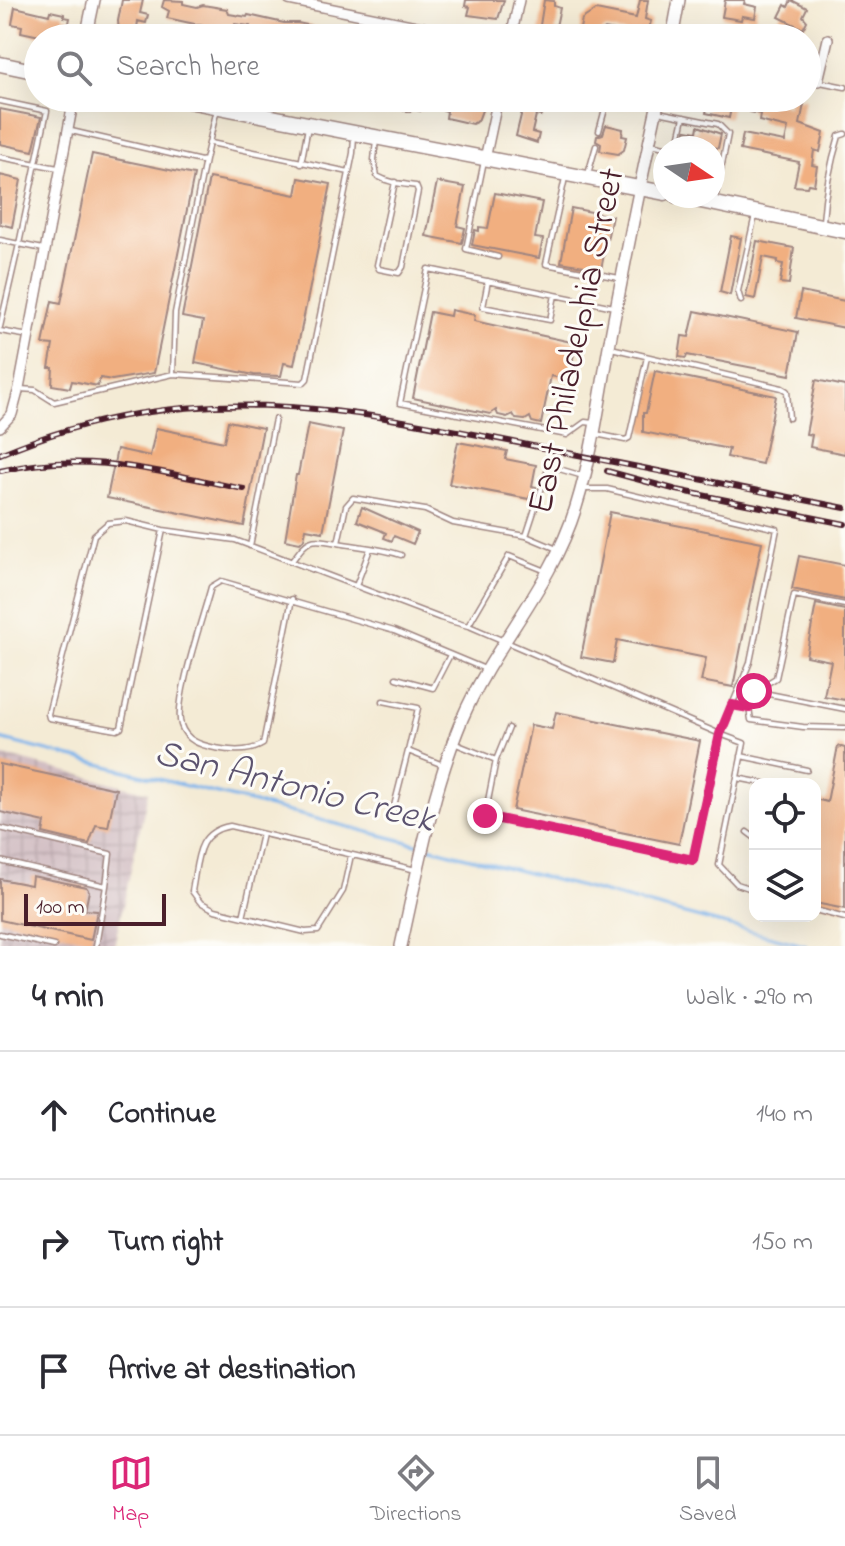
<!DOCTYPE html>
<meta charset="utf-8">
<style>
:root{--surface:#fff;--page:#f7f7f7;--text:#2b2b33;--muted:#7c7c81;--line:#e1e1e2;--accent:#db2777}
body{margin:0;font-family:"Indie Flower",sans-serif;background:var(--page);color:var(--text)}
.controls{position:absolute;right:24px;bottom:24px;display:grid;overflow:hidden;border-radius:16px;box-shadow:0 8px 32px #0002}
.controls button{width:72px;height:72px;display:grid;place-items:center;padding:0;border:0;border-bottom:2px solid var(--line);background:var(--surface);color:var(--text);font:40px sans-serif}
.compass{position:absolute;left:653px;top:136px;width:72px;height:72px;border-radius:50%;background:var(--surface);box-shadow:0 8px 32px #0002;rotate:103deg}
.scale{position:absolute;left:24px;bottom:20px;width:142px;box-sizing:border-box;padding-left:8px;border:4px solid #4a1f2b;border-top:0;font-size:22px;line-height:28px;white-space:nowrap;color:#4a1f2b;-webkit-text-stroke:6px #fdfcf7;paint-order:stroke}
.stop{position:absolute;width:24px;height:24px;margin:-18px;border:6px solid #db2777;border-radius:50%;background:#fff}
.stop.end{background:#db2777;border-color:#fff;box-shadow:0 2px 8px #0008}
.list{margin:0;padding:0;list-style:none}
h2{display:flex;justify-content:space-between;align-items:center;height:104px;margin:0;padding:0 32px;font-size:34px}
h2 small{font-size:26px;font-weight:400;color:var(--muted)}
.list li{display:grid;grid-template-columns:52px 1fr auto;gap:24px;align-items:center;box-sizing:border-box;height:128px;padding:0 32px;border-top:2px solid var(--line)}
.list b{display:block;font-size:30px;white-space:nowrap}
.list em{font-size:26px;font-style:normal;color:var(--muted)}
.icon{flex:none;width:44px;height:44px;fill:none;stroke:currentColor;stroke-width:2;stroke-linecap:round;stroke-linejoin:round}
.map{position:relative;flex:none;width:845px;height:946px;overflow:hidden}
.search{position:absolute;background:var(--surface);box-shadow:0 8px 32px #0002;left:24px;right:24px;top:24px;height:88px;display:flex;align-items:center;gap:20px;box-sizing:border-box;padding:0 28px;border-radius:44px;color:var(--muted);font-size:30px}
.sheet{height:488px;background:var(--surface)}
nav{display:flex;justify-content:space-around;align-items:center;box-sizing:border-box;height:112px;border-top:2px solid var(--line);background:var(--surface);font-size:22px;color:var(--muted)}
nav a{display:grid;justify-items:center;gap:4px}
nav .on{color:var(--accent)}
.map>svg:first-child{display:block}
</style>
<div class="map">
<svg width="845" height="946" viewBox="0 0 845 946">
<defs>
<pattern id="industrial-grid" width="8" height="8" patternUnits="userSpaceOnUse" patternTransform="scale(2)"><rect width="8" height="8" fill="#d2bec3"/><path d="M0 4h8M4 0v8" fill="none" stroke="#b6a3a8"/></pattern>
</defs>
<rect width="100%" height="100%" fill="#fdfcf7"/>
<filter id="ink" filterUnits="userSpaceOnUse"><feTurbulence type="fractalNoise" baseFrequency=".0125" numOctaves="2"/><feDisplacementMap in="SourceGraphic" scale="16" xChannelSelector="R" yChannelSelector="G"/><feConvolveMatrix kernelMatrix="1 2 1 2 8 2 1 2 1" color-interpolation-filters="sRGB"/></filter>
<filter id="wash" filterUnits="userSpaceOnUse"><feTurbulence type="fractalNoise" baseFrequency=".006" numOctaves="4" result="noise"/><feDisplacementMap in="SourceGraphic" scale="32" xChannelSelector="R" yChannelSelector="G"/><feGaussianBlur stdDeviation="1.8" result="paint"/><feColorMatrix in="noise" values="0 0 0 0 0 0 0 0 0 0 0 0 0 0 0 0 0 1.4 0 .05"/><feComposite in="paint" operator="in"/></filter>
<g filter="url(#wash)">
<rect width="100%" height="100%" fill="#f4ebd5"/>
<path fill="url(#industrial-grid)" d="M0,755L148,792L114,946H0Z"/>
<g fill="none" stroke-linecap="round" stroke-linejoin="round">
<path stroke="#7db4ec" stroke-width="3" d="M0,739L420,845
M428,847L807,946"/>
</g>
<g id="blocks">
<path fill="#f1af80" d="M122,0H143L140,13L148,15L146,23L138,21L136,35L119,32L118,21Z
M164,0L183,1V4L197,7L203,5L227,9L229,14L247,17L248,15L284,23H298L349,34V38H289L264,33L258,35L249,33L250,26L235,24L231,38L216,36L218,29L167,18L169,11L162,7Z
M466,0H504L498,19L468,15L470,7L465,6Z
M544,0L554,1V6L560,8L555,31L571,34V38H538Z
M640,0H648L645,19L651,21L647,37L605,29L598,34L597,38H578L582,19L596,10L636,18Z
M725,0H745L744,4L757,7L755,18L742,16L741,20L722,17Z
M791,0L807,8L803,16L807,21L803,29L779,17L785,5L788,7Z
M15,7L49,15L50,11L64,14V17L70,18L66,37L56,35L55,38H49L21,32L22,26L12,24Z
M391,98H458L457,104L473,107L475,100L485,102L478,121L472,124L446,118L447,111L422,104L420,111L413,109L410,112L389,106Z
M528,98L544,102L541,116L536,115L532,132L539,134L537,143L516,136L523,107L526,106Z
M709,98H733L729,118L706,113Z
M753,98H766L765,101L788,106L790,98L805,99L800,124L824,133L820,152L814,150L812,165L817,166L814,185L808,184L807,187L794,186L799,162L740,150L743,134L785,142L788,128L759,121L760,114L750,112Z
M0,109L41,117L33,151L0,144Z
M606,125L623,129L622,136L627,137L624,150L618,154L600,151L601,144L596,141L597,136L603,134Z
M698,126L721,134L718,148L683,144L686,130L697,132Z
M92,154L194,175L154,373L112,380L100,378L98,386L72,381L70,388L52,385L53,368H49L53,345L43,344L52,301L61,303Z
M0,175L21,180L12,227L0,224Z
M209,178L296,195L299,178L331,184L294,365L284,363L281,376L254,375L195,363L203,321L182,317Z
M437,182L465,187L457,226L465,228L462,243L426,236Z
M495,193L542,202L535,238L543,239L539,258L472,245L475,230L479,231V227L488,228Z
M571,208L612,216L601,269L561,262Z
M731,236L741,238L730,295L720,292Z
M757,241L794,248L789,284L780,283L783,264L777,263L778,260L763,257L755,299L746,297Z
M801,292L845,301V328L796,318Z
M451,310L475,315L474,321L576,343L569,380L551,376L541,424L532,422L530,417L525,420L516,419L513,414L507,417L498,415L496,410L490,414L413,398L430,312L450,316Z
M695,311L798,332L790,375L687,355L686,358L679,357L682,336L689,337Z
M655,371L776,396L762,464L727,457L729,449L643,432V413H646Z
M816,380L845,386V454L810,447L812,435L806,434Z
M228,421L263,428L244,526L107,498L117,449L150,456L156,428L224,442Z
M308,424L343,431L323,532L306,529L304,539L300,543L285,540L296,475H298Z
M458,442L507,451L505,459L536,465L532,486L536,487L534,496H530L529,499L449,484Z
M362,507L418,532L413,544L394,536L392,541L384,538L386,533L380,530L357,521Z
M610,512L762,542L733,687L701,681L706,658L617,640L613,663L581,657Z
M799,556L845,565V600L792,589Z
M816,604L845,610V700L824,696L831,661L806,656Z
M556,712L700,741L679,844L513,810L531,725L552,729Z
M838,746L845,748V909L815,903V799L827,802Z
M0,764L116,789L108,827L96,825L89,844L43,833L45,822L0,812Z
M32,876L86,887L89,891L85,910L97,911L91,940L0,920V879L31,885Z"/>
</g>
</g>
<g filter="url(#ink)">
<use href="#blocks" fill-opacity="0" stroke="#9f8580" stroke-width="2"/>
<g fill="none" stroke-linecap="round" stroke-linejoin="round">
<defs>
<path id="service" d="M820,82L845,87
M0,101L47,111L19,244L43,249
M658,112L718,124L728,134L715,200
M67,130L201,161L205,160L217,109
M599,131L608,98
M376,140L374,160L377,176C389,183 403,184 416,186L418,191L403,267L399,273L379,269L377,265L395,182
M211,143L349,172
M651,144L669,148
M677,148L684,117
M0,157L58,168
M484,161L466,249L498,257
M301,164L308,127
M588,174L596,146
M565,178L546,264L619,278
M823,221C825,192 830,165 839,136L845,134
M0,240L19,244L0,327
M488,281L483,307L550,320L555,295
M741,301L738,291L755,215
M0,331L29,336
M611,348L782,388L787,391L789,418
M173,374L175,313L205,160
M20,389L35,390L54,402L173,374L303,383L307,379L353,153L354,136
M593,423L585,422L567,435L400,403L428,269L614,307
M596,434L625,440L629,438L647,357
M585,489H607L777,529L750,662L720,734L744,743L719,865L737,884L755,890
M163,530L121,728L117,730L49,718L48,714L94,535L108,523L126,521L163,530L235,540L440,618L468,626L509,556L546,571
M250,546L275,419
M557,549L526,536L549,466L583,476
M401,555C381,548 360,547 338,543L346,506L353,498L425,510L453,523L526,536
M292,561C309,538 309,538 338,543
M356,586L370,549
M292,599L263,744C250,752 230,751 215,748C201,745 186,741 181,725C173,703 204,614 211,587L221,581L394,631L485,669
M396,678L433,688L450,655
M754,691L776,678L794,595L845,605
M383,701L418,708L408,751L443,765
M732,705L749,708L754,691L845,709
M749,708L751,720L803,727L845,728
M456,744L496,760L485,816L693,860L720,734L469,626
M741,756L807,770
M496,760L509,728
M737,778L768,784
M393,810L408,751
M0,828L110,854L106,886L0,861
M747,832L755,838
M351,855L343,891L318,931L305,932L215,910L200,902L192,891C198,861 195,832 230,826L416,870
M815,910L845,918
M243,917L262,834
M0,934L54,946
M96,946L106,886"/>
<path id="minor" d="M289,0L474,38
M511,38L519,0
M807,79L818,81L828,39
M485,159L498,98
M0,427L12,414L19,388L74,98"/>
<path id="tertiary" d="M86,38L94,0
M672,38L679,0
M401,946C418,870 432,791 462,719C494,644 551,588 576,507C593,453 600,396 610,341C625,260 641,179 659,98"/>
<path id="primary" d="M0,64L38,72
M173,98L665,193
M677,196L845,231"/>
</defs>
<use href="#service" stroke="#9f8580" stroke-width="7"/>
<use href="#minor" stroke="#9f8580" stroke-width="12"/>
<use href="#tertiary" stroke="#9f8580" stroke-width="14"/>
<use href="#primary" stroke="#9f8580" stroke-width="17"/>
<use href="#service" stroke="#fff" stroke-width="4"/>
<use href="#minor" stroke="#fff" stroke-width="9"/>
<use href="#tertiary" stroke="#fff" stroke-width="11"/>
<use href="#primary" stroke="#fff" stroke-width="14"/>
<defs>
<path id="rail" d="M0,454C193,373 351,409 548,449C647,469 746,489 845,508
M0,471C88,450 158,472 244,489
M607,471L677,490L845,524"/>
</defs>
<use href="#rail" stroke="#4a1f2b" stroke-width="6"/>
<use href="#rail" stroke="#fdfcf7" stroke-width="3" stroke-dasharray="9" stroke-linecap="butt"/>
</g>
</g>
<g fill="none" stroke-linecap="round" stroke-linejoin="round" filter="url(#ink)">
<path stroke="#db2777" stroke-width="10" d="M485,816L693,860L720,734L732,705L749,708L754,691"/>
</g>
<g text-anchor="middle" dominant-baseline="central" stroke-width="6" stroke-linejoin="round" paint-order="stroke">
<g font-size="36" fill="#4a1f2b" stroke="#fdfcf7">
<text transform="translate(578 341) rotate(-78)">East Philadelphia Street</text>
</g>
<g font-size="38" font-style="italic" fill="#5c536f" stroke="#fdfcf7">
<text transform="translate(294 788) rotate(14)">San Antonio Creek</text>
</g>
</g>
</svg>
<div class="controls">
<button><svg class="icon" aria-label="locate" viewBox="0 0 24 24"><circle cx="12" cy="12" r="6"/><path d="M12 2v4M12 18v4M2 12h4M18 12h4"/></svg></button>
<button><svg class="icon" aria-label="layers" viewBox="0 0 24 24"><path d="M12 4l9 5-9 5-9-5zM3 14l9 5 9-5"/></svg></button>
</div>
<svg class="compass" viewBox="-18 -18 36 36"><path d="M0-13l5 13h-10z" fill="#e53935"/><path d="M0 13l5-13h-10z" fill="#7c7c81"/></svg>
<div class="scale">100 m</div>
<div class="stop" style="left:754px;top:691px"></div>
<div class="stop end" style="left:485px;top:816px"></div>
<div class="search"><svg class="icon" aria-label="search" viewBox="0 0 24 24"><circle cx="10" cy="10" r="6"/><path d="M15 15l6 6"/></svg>Search here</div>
</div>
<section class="sheet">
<h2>4 min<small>Walk · 290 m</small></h2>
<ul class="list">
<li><svg class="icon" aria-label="ahead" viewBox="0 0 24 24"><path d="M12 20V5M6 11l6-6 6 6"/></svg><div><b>Continue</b></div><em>140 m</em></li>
<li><svg class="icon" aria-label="right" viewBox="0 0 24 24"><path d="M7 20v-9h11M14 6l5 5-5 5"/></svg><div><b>Turn right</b></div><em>150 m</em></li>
<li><svg class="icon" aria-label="arrive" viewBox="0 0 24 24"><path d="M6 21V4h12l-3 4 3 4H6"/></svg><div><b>Arrive at destination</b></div></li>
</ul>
</section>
<nav>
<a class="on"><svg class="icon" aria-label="map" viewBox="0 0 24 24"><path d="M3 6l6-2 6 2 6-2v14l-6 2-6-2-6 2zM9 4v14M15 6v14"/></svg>Map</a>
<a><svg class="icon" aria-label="directions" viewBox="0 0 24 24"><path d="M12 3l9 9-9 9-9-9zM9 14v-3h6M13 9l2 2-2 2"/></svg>Directions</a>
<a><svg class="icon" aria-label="saved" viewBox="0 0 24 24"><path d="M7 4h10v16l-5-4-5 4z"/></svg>Saved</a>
</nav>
